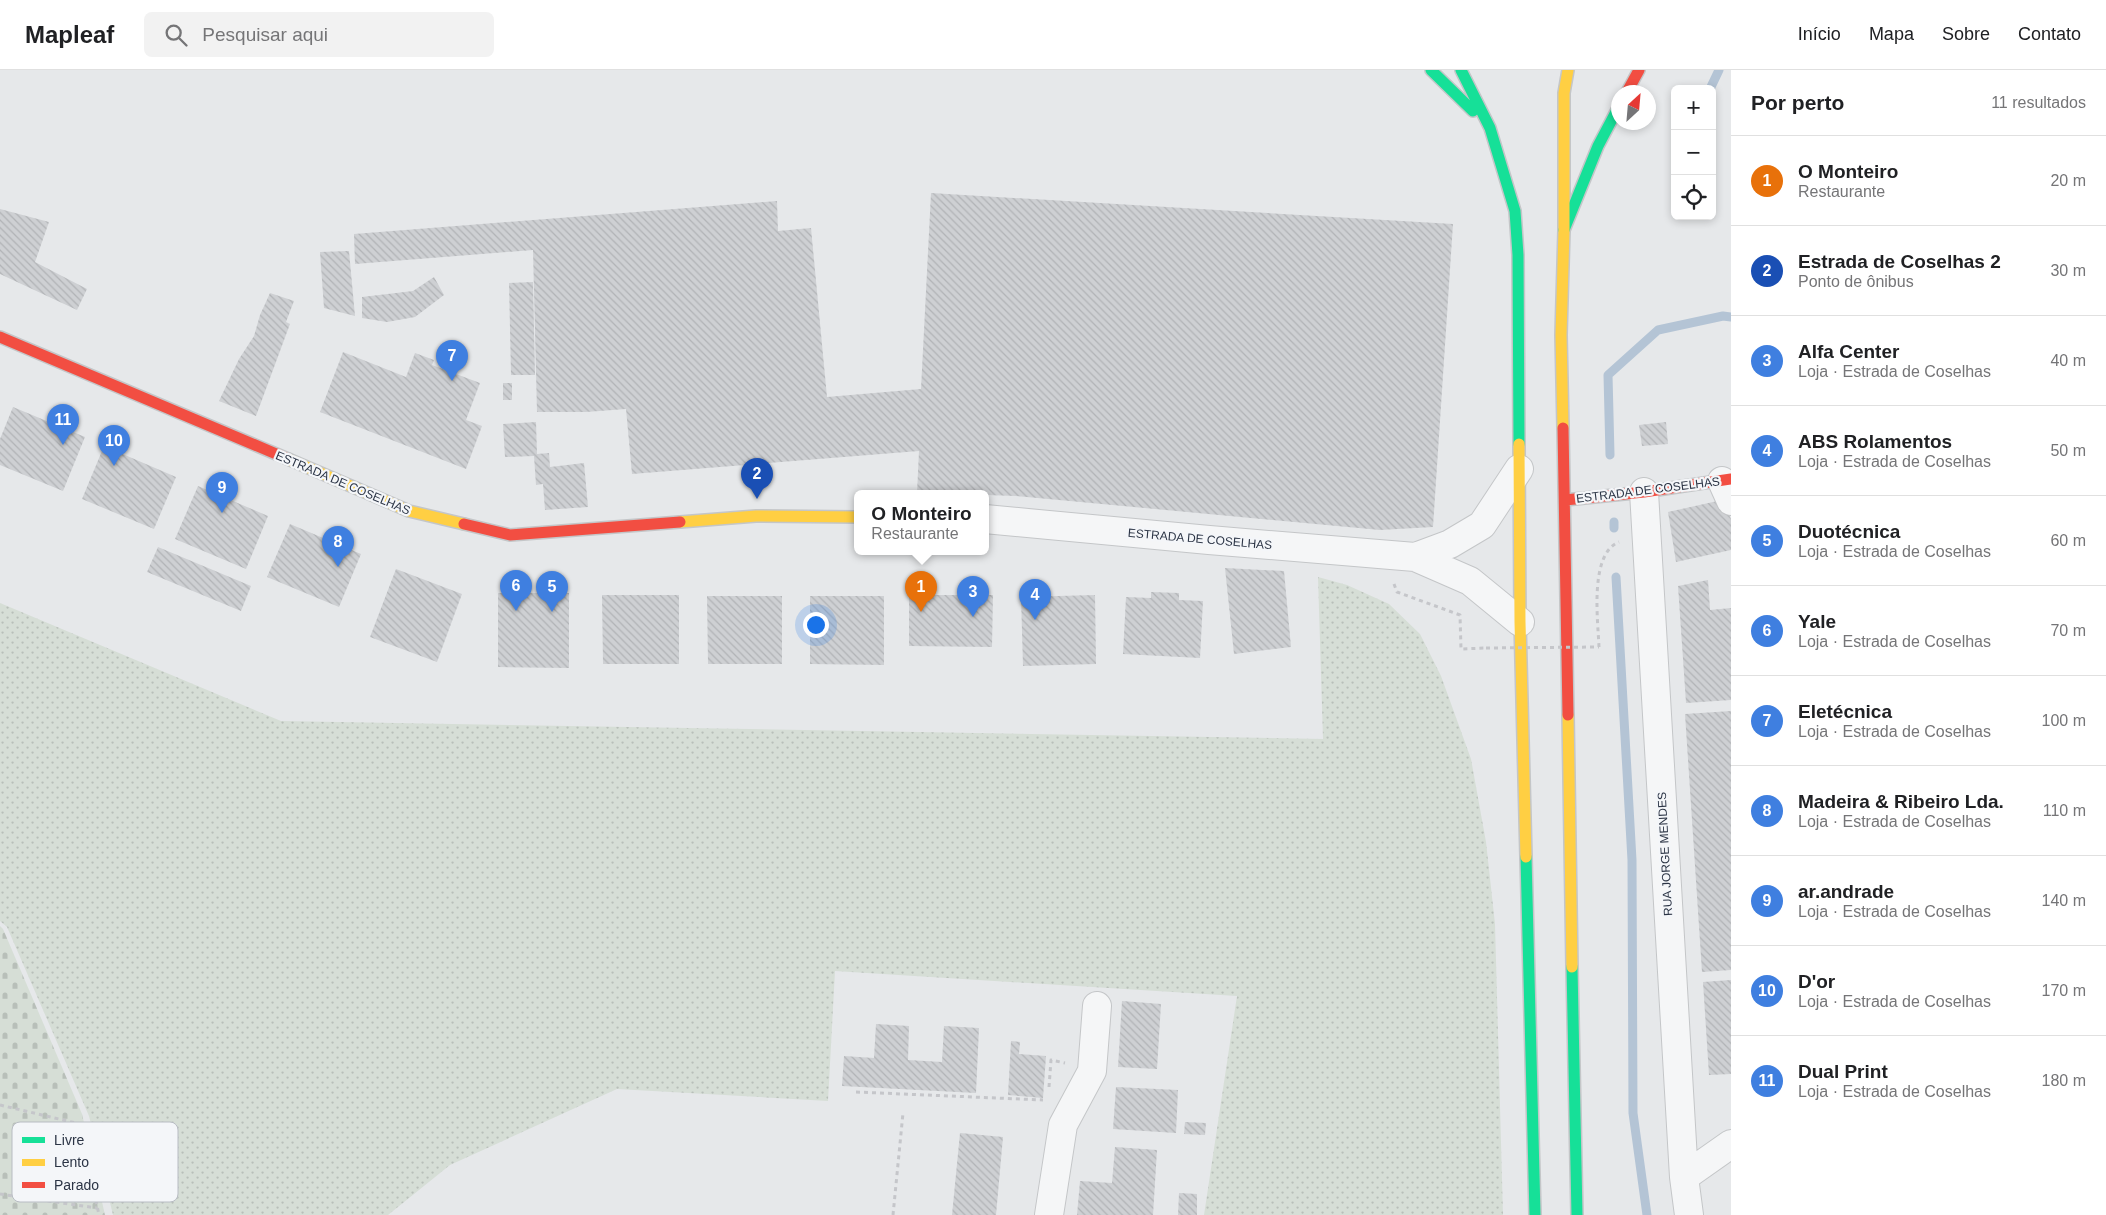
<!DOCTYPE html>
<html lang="pt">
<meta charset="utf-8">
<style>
:root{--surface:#fff;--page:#f2f2f2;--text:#202124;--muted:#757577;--line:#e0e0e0;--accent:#ea580c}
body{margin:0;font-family:Helvetica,sans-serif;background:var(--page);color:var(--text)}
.controls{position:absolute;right:15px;top:15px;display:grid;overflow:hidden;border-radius:8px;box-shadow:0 2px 8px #0003}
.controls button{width:45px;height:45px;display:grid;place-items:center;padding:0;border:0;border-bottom:1px solid var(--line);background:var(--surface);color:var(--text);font:25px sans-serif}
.compass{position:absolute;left:1611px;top:15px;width:45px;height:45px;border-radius:50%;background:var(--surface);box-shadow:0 2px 8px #0003;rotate:26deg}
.you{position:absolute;left:815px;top:554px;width:18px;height:18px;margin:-12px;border:4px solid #fff;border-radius:50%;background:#1a73e8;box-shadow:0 0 0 8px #1a73e833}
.badge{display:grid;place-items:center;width:32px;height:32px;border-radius:50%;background:var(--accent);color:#fff;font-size:16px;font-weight:700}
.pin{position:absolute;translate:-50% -41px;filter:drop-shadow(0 1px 2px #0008)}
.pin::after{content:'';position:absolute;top:26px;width:18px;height:15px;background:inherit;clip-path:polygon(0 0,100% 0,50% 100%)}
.popup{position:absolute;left:854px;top:420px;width:135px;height:65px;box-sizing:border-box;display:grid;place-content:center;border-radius:8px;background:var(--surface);filter:drop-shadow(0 1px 4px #0005);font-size:16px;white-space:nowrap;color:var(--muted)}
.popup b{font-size:19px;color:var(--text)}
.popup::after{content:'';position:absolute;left:50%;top:100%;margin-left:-10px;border:10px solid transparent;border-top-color:var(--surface)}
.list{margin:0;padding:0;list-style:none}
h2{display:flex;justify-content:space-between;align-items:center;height:65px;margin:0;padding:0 20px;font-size:21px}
h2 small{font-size:16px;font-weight:400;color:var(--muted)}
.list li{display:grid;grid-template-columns:32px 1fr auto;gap:15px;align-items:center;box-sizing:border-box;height:90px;padding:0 20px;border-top:1px solid var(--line)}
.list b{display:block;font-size:19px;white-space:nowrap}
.list p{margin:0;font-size:16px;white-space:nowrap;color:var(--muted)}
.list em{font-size:16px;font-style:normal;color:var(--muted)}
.icon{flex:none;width:28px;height:28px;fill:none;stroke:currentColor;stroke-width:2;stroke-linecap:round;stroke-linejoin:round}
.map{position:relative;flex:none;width:1731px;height:1145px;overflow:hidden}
header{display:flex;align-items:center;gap:30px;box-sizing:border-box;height:70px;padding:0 25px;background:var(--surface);border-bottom:1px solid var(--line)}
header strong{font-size:24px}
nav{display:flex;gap:28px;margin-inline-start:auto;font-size:18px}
.search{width:350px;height:45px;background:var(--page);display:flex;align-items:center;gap:12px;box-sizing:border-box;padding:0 18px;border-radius:8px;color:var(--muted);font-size:19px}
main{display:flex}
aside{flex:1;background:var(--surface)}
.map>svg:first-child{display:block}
</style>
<header>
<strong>Mapleaf</strong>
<div class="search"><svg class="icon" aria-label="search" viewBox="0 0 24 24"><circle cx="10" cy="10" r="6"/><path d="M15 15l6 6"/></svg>Pesquisar aqui</div>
<nav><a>Início</a><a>Mapa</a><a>Sobre</a><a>Contato</a></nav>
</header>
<main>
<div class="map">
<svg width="1731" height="1145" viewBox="0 0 1731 1145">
<defs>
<pattern id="grass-dots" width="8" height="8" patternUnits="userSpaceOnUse" patternTransform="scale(1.25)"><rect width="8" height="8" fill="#d6ded6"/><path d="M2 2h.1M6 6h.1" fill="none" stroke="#b8bfb9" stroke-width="1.8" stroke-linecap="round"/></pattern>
<pattern id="cemetery-stones" width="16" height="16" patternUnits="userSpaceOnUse" patternTransform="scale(1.25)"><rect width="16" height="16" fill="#d6ded6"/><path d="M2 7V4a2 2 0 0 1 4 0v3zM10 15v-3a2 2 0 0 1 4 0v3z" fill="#b8bfb9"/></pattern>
<pattern id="building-back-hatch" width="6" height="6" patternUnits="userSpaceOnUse" patternTransform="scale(1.25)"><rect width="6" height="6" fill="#ced0d3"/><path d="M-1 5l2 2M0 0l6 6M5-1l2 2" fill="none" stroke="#b1b3b6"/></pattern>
</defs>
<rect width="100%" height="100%" fill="#e6e8ea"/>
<path fill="url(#grass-dots)" d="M1318,507L1347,515L1389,534L1420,564L1441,606L1471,689L1486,772L1495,854L1503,1145H1204L1237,926L835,901L828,1031L617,1019L450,1095L388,1145H113L89,1046L7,857L0,851V533L281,651L1323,669Z"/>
<path fill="url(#cemetery-stones)" d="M0,856L3,859L82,1044L105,1145H0Z"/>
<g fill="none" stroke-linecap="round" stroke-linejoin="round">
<path stroke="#b4c4d5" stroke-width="9" d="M1710,19L1719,0
M1610,385L1608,305L1658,260L1723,246L1731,247
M1614,452V458
M1616,507L1632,790L1633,1043L1647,1145"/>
</g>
<path fill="url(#building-back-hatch)" d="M931,123L1453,154L1433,457L1380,460L1016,426L985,425V423H917L919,381L632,404L626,339L586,342H537L533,180L355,194L354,164L777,131L778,161L811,158L827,327L921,319Z
M0,139L49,152L35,192L87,219L77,240L0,204Z
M349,181L355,246L324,238L320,182Z
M434,207L444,225L415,247L387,252L362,248V227L413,221Z
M533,212L535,305H511L509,213Z
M270,223L294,231L286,252L290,254L256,346L219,331L239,289L254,266L260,245Z
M343,282L406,307L415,283L434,290L432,295L480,313L466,350L482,356L466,399L320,342Z
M503,313H512V330H503Z
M13,337L85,367L63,421L0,395V369Z
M536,352L537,384L549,383L550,397L584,393L588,437L545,440L543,414L536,415L534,386L505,387L503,354Z
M1666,352L1668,374L1642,376L1639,355Z
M104,376L176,407L154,459L82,429Z
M198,416L268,446L246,499L175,469Z
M1722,430L1731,449V480L1676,492L1668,442Z
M290,454L361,484L339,537L267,507Z
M158,477L251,516L241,541L147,502Z
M1225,498L1284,501L1291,577L1234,584Z
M396,499L462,524L437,592L370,567Z
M1708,510L1710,540L1731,538V630L1686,633L1678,516Z
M1151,522L1179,523V530L1203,531L1200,588L1123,584L1126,527L1151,528Z
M498,523H569V598L498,597Z
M602,525H679V594H603Z
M909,525H993L992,577L909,576Z
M1095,525L1096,594L1023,596L1021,527Z
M707,526H782V594H708Z
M810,526H884V595L810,594Z
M1731,641V900L1702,902L1685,644Z
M1731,910V1004L1709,1005L1703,912Z
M1122,931L1161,934L1157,999L1118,997Z
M876,954L909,956L908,990L942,992L944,956L979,958L976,1023L842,1016L844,986L874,988Z
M1011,971L1020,972L1019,984L1046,986L1043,1028L1008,1025Z
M1116,1017L1178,1020L1176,1063L1113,1059Z
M1185,1052L1206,1053L1205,1065L1184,1064Z
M960,1063L1003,1067L996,1145H952Z
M1115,1077L1157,1080L1153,1145H1077L1080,1111L1112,1113Z
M1179,1123L1197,1124V1145H1178Z"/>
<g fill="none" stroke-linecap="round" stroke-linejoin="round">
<defs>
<path id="street" d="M1722,411L1731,431
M1644,422L1684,1107L1689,1145
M985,449L1209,470L1415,487L1470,511L1520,552
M1415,487L1450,474L1482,455L1519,399
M1684,1107L1731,1074
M1049,1145L1063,1055L1092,1001L1097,936"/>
<path id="fast" d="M1431,0L1473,41
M1461,0L1490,58L1515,141L1518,185L1519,374
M1564,160L1598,76L1618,38
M1526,787L1535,1145
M1572,897L1577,1145"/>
<path id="slow" d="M1563,358L1561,265L1564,160V23L1568,0
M1519,374L1520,552L1526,787
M288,389L409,441L464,454
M680,452L756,446L857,447
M1568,645L1572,897"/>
<path id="jam" d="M1627,22L1639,0
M0,267L288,389
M1563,358L1568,645
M1565,430L1644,422L1731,409
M464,454L510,465L680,452"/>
</defs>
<use href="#street" stroke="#c4c6c8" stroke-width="30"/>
<use href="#fast" stroke="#c4c6c8" stroke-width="14"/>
<use href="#slow" stroke="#c4c6c8" stroke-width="14"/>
<use href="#jam" stroke="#c4c6c8" stroke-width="14"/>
<path stroke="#c5c6ca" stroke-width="3" stroke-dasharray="4 4" stroke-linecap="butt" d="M1394,514L1397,522L1460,545L1461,579L1486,578
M1599,577C1598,551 1589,484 1619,472
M1049,1017L1051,990L1065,993
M856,1022L1043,1030
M0,1035L80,1054L99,1145
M0,1124L97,1138
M893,1145L903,1043"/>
<use href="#street" stroke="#f5f6f7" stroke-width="28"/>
<use href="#fast" stroke="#16e098" stroke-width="11"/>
<use href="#slow" stroke="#ffcf43" stroke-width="11"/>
<use href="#jam" stroke="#f24e42" stroke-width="11"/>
<path stroke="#c5c6ca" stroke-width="3" stroke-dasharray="4 4" stroke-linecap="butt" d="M1486,578L1599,577"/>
</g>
<g text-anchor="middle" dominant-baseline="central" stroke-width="4.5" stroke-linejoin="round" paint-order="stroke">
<g font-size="12" fill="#2b3445" stroke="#f4f6f9">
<text transform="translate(343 413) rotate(23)">ESTRADA DE COSELHAS</text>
<text transform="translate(1648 420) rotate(-7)">ESTRADA DE COSELHAS</text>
<text transform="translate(1200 469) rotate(5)">ESTRADA DE COSELHAS</text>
<text transform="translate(1665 784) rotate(-93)">RUA JORGE MENDES</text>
</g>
</g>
<rect x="12" y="1052" width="166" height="80" rx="8" fill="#f4f6f9" stroke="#b8bcc3" stroke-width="1"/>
<rect x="22" y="1067" width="23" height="6" fill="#16e098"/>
<rect x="22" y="1089" width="23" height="7" fill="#ffcf43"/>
<rect x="22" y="1112" width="23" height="6" fill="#f24e42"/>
<g font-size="14" fill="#2b3445">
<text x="54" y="1075">Livre</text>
<text x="54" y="1097">Lento</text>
<text x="54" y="1120">Parado</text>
</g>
</svg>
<div class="controls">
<button>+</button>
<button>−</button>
<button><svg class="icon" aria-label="locate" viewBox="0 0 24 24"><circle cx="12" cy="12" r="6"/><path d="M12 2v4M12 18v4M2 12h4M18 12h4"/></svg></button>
</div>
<svg class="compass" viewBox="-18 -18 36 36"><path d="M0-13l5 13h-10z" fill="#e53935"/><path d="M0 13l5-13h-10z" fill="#757577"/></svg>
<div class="you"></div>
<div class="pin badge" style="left:921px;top:542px;background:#e8710a">1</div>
<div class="popup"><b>O Monteiro</b>Restaurante</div>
<div class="pin badge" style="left:757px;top:429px;background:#1a4fb4">2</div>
<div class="pin badge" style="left:973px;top:547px;background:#3f7fe0">3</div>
<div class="pin badge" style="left:1035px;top:550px;background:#3f7fe0">4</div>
<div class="pin badge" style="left:552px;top:542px;background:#3f7fe0">5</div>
<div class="pin badge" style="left:516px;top:541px;background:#3f7fe0">6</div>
<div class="pin badge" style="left:452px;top:311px;background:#3f7fe0">7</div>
<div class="pin badge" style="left:338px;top:497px;background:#3f7fe0">8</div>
<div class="pin badge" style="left:222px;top:443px;background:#3f7fe0">9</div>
<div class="pin badge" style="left:114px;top:396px;background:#3f7fe0">10</div>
<div class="pin badge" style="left:63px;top:375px;background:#3f7fe0">11</div>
</div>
<aside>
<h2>Por perto<small>11 resultados</small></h2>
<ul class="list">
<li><span class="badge" style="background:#e8710a">1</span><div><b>O Monteiro</b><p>Restaurante</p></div><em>20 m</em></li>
<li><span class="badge" style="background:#1a4fb4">2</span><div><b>Estrada de Coselhas 2</b><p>Ponto de ônibus</p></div><em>30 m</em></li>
<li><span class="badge" style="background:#3f7fe0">3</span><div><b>Alfa Center</b><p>Loja · Estrada de Coselhas</p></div><em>40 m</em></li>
<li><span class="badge" style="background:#3f7fe0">4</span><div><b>ABS Rolamentos</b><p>Loja · Estrada de Coselhas</p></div><em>50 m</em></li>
<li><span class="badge" style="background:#3f7fe0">5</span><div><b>Duotécnica</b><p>Loja · Estrada de Coselhas</p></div><em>60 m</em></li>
<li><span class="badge" style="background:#3f7fe0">6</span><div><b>Yale</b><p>Loja · Estrada de Coselhas</p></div><em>70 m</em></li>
<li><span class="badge" style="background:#3f7fe0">7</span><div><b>Eletécnica</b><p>Loja · Estrada de Coselhas</p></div><em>100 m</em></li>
<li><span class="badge" style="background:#3f7fe0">8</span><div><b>Madeira &amp; Ribeiro Lda.</b><p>Loja · Estrada de Coselhas</p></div><em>110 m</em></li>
<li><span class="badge" style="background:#3f7fe0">9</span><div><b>ar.andrade</b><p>Loja · Estrada de Coselhas</p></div><em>140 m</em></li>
<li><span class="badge" style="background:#3f7fe0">10</span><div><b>D'or</b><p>Loja · Estrada de Coselhas</p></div><em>170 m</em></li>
<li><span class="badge" style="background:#3f7fe0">11</span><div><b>Dual Print</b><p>Loja · Estrada de Coselhas</p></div><em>180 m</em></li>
</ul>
</aside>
</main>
